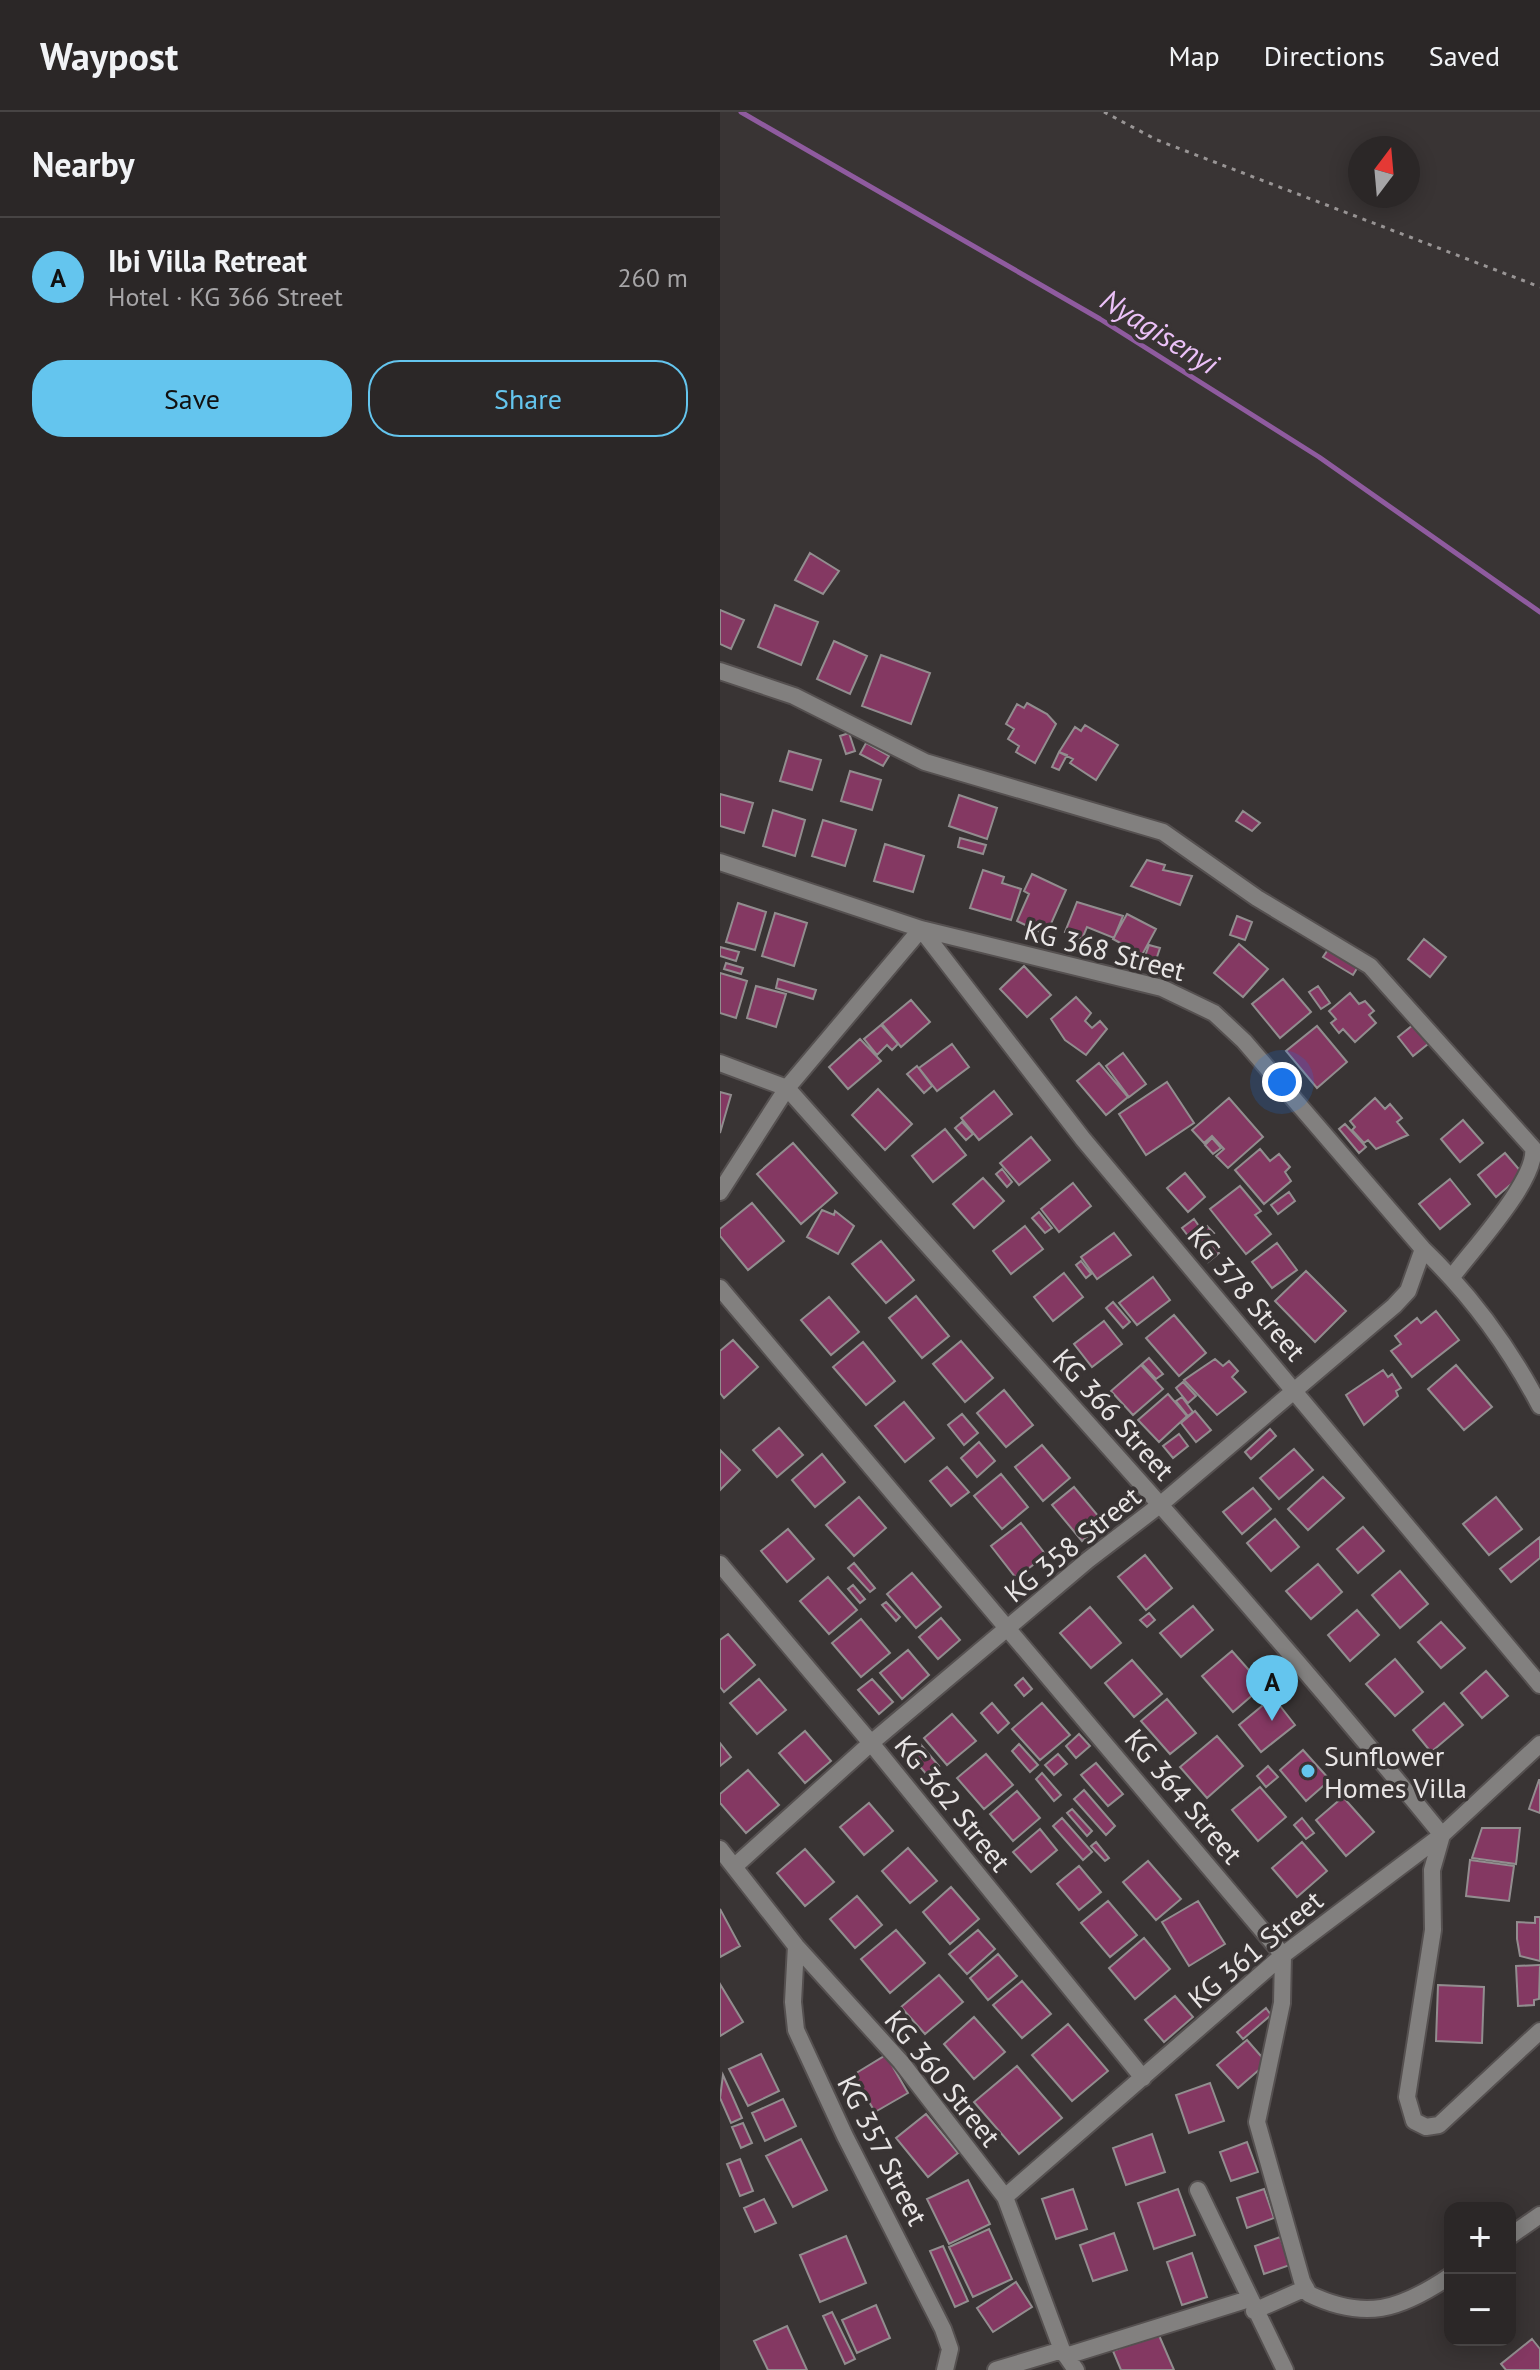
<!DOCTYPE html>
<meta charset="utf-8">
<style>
:root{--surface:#2b2727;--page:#332f2f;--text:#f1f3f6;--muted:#a6a5a7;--line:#474444;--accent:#64c5ee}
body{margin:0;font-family:"PT Sans",sans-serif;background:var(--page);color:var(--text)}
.controls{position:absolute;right:24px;bottom:24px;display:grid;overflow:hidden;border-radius:16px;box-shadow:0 4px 20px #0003}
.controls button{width:72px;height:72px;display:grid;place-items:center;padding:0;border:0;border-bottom:2px solid var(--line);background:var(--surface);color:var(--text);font:40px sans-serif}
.compass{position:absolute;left:628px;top:24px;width:72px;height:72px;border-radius:50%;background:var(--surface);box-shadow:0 4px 20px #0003;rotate:16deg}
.you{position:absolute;left:562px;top:970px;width:28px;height:28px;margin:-20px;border:6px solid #fff;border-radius:50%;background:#1a73e8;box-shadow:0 0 0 12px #1a73e833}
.badge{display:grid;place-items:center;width:52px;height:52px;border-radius:50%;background:var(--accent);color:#111;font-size:26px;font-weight:700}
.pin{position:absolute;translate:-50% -66px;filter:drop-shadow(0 2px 4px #0008)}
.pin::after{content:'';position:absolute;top:42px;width:28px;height:24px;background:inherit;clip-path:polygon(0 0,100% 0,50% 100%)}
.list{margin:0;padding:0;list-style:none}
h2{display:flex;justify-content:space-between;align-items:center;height:104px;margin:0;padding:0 32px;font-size:34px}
h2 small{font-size:26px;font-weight:400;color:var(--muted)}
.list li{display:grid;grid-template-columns:52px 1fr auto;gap:24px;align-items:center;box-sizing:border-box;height:120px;padding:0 32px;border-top:2px solid var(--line)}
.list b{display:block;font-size:30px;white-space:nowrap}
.list p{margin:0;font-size:26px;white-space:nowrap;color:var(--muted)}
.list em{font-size:26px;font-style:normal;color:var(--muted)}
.actions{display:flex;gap:16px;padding:24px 32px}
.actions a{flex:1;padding:18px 0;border:2px solid var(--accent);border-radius:32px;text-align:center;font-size:28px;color:var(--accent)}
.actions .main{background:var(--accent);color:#111}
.map{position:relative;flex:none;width:820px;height:2258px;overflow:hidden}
header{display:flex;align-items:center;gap:48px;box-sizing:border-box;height:112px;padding:0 40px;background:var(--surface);border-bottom:2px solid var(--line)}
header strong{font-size:38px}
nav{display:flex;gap:44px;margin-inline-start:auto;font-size:28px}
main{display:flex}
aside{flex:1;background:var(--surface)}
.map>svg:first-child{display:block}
</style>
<header>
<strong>Waypost</strong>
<nav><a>Map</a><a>Directions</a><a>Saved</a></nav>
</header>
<main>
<aside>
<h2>Nearby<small></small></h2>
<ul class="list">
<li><span class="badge">A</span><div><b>Ibi Villa Retreat</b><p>Hotel · KG 366 Street</p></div><em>260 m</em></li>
</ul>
<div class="actions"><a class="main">Save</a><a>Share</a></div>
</aside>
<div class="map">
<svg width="820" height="2258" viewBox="0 0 820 2258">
<rect width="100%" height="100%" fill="#393434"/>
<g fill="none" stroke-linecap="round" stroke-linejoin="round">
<path stroke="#8f5b9f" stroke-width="5" d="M21,0L380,207L599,345L820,500"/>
</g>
<path fill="#843862" stroke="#928d8f" stroke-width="2" d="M90,441L119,459L103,482L75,468Z
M55,493L98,510L81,553L38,535Z
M0,498L24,508L11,537L0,532Z
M114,529L147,544L130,582L97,567Z
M161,543L210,561L191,612L142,594Z
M307,591L327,602L336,612L315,651L296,640L299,634L288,627L294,617L286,612L297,592L304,596Z
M365,613L398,633L376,668L350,651L353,647L339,640L355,615L361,619Z
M129,621L135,639L126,642L120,624Z
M146,631L169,644L163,654L140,642Z
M69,639L101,648L92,678L60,669Z
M339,640L347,643L339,658L332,655Z
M130,659L161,668L152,698L121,689Z
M0,682L33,691L24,721L0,714Z
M239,683L277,696L267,727L229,714Z
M53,698L85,708L75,744L43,734Z
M523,699L540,711L532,719L516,709Z
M103,708L136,718L125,754L92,744Z
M240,726L266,733L263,742L238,735Z
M165,732L204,744L193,780L154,769Z
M427,748L445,753L443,758L472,764L460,793L411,774Z
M263,758L284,765L282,771L301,777L291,808L250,796Z
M312,762L346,778L326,823L297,809L309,782L304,779Z
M357,790L403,804L394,826L367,815L362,827L345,820Z
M18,791L46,800L35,838L6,830Z
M55,801L87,811L74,854L42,844Z
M407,802L436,817L422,843L393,827Z
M517,804L532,810L525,828L510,823Z
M704,827L726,845L710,865L688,847Z
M519,832L548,857L523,885L494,861Z
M429,833L440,836L435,851L424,847Z
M0,835L19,840L16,849L0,844Z
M609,836L639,853L633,863L603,845Z
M6,851L23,856L21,862L4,857Z
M304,854L331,883L307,905L280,877Z
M0,861L27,869L16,906L0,901Z
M58,867L96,878L93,887L56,876Z
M563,867L591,900L560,926L532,892Z
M36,874L66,882L56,915L27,906Z
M598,874L610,891L601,897L589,880Z
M630,881L639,892L645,889L654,899L649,903L656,911L635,930L623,917L619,921L611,911L616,907L609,899Z
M356,885L371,901L365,909L372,916L380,909L387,917L366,943L345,928L331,907Z
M191,888L210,910L181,935L162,912Z
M161,913L178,932L172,938L167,933L157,943L144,927Z
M693,913L708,932L693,944L678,925Z
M597,914L627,950L597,976L566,939Z
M140,927L161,949L128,977L109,955Z
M232,932L249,955L217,979L199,956Z
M403,941L426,972L409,985L386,954Z
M379,951L408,985L386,1003L357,969Z
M197,954L212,974L204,981L187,962Z
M447,970L474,1011L426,1043L399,1002Z
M158,977L192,1012L165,1038L132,1003Z
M274,979L292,1002L259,1028L241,1006Z
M0,980L11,983L0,1021Z
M509,986L543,1025L508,1056L496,1044L504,1037L492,1024L484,1031L472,1018Z
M655,986L665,997L670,992L682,1006L677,1010L688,1023L656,1037L648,1028L644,1031L632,1018L635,1015L630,1009Z
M743,1008L763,1031L740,1050L721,1027Z
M242,1010L253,1022L246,1028L235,1016Z
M625,1012L646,1035L639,1041L619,1017Z
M225,1017L246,1043L213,1070L192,1044Z
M311,1025L330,1048L299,1073L280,1051Z
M492,1026L501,1036L493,1042L485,1033Z
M73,1031L117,1081L81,1112L37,1062Z
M540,1037L550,1049L559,1042L570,1055L565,1060L571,1069L544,1092L515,1058Z
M785,1041L803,1062L776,1085L758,1063Z
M282,1057L292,1070L287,1075L276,1062Z
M465,1061L485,1085L468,1100L447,1076Z
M263,1066L284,1089L254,1116L233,1092Z
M730,1067L750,1092L720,1117L699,1092Z
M353,1071L371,1094L339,1120L321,1097Z
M520,1074L541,1099L535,1103L551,1122L526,1142L490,1097Z
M569,1080L575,1089L558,1102L551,1093Z
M32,1091L64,1129L28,1158L0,1124V1117Z
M102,1098L114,1103L115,1099L134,1114L118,1142L87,1125Z
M319,1100L332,1116L325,1121L312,1106Z
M474,1107L481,1117L487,1114L494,1121L487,1126L499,1141L488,1150L462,1116Z
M305,1114L323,1137L291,1162L273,1139Z
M394,1121L411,1143L377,1167L361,1145Z
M161,1129L194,1168L166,1191L132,1152Z
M557,1131L577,1158L552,1176L532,1150Z
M361,1149L371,1162L366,1166L356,1153Z
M586,1159L626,1199L595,1230L555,1189Z
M344,1161L363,1185L333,1209L314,1185Z
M433,1165L450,1188L417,1213L399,1191Z
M196,1184L229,1224L202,1246L169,1206Z
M109,1185L139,1220L111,1243L81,1208Z
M393,1190L410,1210L403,1216L386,1196Z
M716,1199L739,1228L692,1265L671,1239L681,1232L675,1224L697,1206L701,1211Z
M454,1203L486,1241L459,1264L426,1226Z
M384,1209L402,1232L372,1255L354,1232Z
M13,1228L38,1255L4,1286L0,1281V1239Z
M241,1229L273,1266L245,1290L213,1252Z
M143,1230L175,1269L146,1293L113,1255Z
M429,1246L443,1262L436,1267L422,1252Z
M495,1247L503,1254L509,1249L518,1259L512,1265L526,1280L497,1303L464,1268Z
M421,1253L443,1277L413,1303L391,1279Z
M736,1253L772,1295L744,1318L708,1277Z
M663,1258L668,1265L672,1262L681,1276L676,1279L678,1284L644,1313L626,1283Z
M463,1270L476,1284L468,1291L456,1276Z
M284,1278L313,1313L286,1335L257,1301Z
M448,1282L467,1304L439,1330L418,1308Z
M462,1285L473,1300L468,1304L456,1289Z
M184,1290L214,1326L185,1350L155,1314Z
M475,1299L491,1318L476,1330L461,1311Z
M242,1302L258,1321L244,1333L228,1313Z
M59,1316L83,1343L57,1365L33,1338Z
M550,1317L556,1324L531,1347L525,1340Z
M459,1322L468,1334L453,1346L443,1334Z
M259,1330L275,1349L257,1365L241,1346Z
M322,1333L350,1366L323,1389L295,1355Z
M574,1337L593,1358L559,1387L540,1366Z
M0,1338L20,1358L0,1378Z
M102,1342L125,1370L95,1395L72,1368Z
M227,1355L249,1380L231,1394L210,1369Z
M281,1362L308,1395L282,1417L254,1384Z
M603,1365L624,1386L588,1418L568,1397Z
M354,1375L384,1411L362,1429L332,1393Z
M533,1376L551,1397L522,1422L503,1400Z
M139,1385L166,1416L134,1444L106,1413Z
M776,1385L802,1417L769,1443L743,1412Z
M555,1407L579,1435L551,1459L527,1431Z
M301,1411L326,1443L296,1466L271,1434Z
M643,1415L664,1439L638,1461L617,1437Z
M68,1417L94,1447L67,1470L41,1439Z
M820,1425V1446L791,1470L780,1457Z
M425,1443L452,1476L426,1498L398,1465Z
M134,1451L155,1476L150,1480L128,1456Z
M598,1452L622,1480L591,1507L566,1479Z
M680,1459L708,1492L680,1516L652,1483Z
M192,1461L221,1495L196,1516L167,1482Z
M108,1465L137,1498L109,1522L80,1489Z
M133,1473L145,1487L140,1491L128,1477Z
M166,1490L180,1505L176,1509L162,1493Z
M473,1494L493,1518L461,1545L440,1521Z
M370,1495L401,1531L371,1556L340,1521Z
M637,1498L659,1523L630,1549L608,1523Z
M429,1501L435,1508L427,1515L420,1508Z
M221,1506L240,1528L218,1547L199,1525Z
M141,1507L170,1541L141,1565L112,1531Z
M721,1510L745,1536L721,1556L698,1530Z
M8,1522L35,1553L4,1580L0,1575V1528Z
M188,1538L209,1563L182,1587L160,1561Z
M512,1539L543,1574L513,1600L482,1564Z
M675,1547L703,1580L675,1604L646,1572Z
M412,1548L442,1582L414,1605L385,1571Z
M766,1559L788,1584L762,1606L741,1581Z
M303,1566L312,1577L304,1584L295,1573Z
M39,1567L66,1598L37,1622L10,1591Z
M152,1567L173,1590L159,1602L138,1578Z
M553,1585L575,1613L541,1640L519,1613Z
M447,1587L476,1621L450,1642L421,1609Z
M272,1591L289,1611L278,1621L261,1601Z
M322,1591L350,1623L320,1648L292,1617Z
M724,1591L743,1613L711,1640L693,1618Z
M232,1602L256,1629L227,1653L204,1626Z
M85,1619L111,1649L85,1671L59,1641Z
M359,1622L370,1634L356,1646L346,1634Z
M497,1624L523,1654L487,1686L460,1655Z
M0,1631L11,1645L0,1654Z
M299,1632L318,1653L310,1660L292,1639Z
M201,1633L219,1654L207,1663L190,1643Z
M583,1638L610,1668L586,1689L560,1658Z
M266,1642L293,1673L264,1697L237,1666Z
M338,1642L347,1652L334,1663L325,1653Z
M376,1651L403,1682L388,1694L361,1663Z
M548,1654L558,1665L546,1675L537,1664Z
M28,1658L59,1693L26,1721L0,1691V1682Z
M322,1661L341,1683L334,1689L316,1667Z
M819,1668H820V1701L809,1697Z
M540,1675L566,1705L538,1729L512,1698Z
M364,1678L395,1714L386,1723L354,1687Z
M297,1679L320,1706L293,1729L270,1702Z
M623,1685L654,1720L626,1744L596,1708Z
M149,1691L173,1719L144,1743L120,1715Z
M352,1697L372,1719L367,1724L347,1701Z
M342,1706L372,1740L363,1748L333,1714Z
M582,1706L594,1721L586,1727L574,1713Z
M762,1716H800L796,1752L752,1746Z
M320,1717L337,1738L311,1760L293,1740Z
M376,1730L389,1746L385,1749L371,1734Z
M582,1730L607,1759L577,1785L552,1756Z
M188,1736L217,1769L190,1791L162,1759Z
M85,1737L114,1770L85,1794L57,1761Z
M750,1748L794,1754L789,1789L746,1784Z
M428,1749L461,1787L436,1808L403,1770Z
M359,1754L381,1780L359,1798L337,1772Z
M231,1775L259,1807L230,1832L203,1800Z
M137,1784L162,1813L135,1836L110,1807Z
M388,1789L417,1823L390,1845L361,1811Z
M478,1789L505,1832L469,1854L442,1810Z
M592,1790L598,1797L587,1806L581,1799Z
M0,1797L20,1834L0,1845Z
M815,1805H820V1849L800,1844L797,1827V1810L815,1811Z
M176,1818L205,1851L170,1881L141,1847Z
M258,1818L275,1837L247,1862L229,1842Z
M424,1826L450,1857L415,1887L389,1856Z
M278,1842L297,1864L268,1888L250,1866Z
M820,1853L819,1887L814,1888V1893L798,1894L796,1854Z
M219,1863L243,1890L205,1922L181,1895Z
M302,1869L331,1902L302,1926L273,1893Z
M0,1872L23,1910L0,1924Z
M718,1873L764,1875L762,1931L716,1929Z
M455,1884L473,1905L444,1930L425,1908Z
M546,1896L551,1903L523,1927L517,1920Z
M254,1905L285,1940L254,1967L224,1932Z
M348,1912L388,1959L352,1989L312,1943Z
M527,1928L547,1951L518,1976L497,1953Z
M41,1942L59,1979L28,1994L9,1957Z
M166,1943L188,1981L155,2000L133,1963Z
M297,1954L342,2006L299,2042L254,1990Z
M3,1963L22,2006L11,2011L0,1986Z
M490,1971L504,2009L469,2021L456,1983Z
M63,1987L76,2014L45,2029L32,2001Z
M206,2002L238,2041L208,2065L176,2026Z
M23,2011L32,2031L21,2036L12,2015Z
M432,2022L445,2060L406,2073L393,2036Z
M81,2027L107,2078L73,2095L46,2044Z
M527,2030L538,2060L511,2069L500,2040Z
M20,2047L33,2079L20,2084L7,2052Z
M248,2068L270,2112L229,2132L207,2087Z
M353,2077L367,2117L336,2127L322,2087Z
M458,2077L475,2123L434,2137L418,2091Z
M544,2077L554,2106L527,2116L517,2086Z
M44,2087L56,2111L35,2120L24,2096Z
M269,2117L292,2167L253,2185L229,2135Z
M394,2121L407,2158L373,2169L360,2133Z
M126,2124L146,2171L100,2190L80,2143Z
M560,2125L570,2153L544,2162L535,2134Z
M223,2134L248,2189L235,2195L210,2139Z
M472,2141L487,2185L462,2193L447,2150Z
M296,2170L312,2195L273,2220L257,2196Z
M156,2193L170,2226L137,2241L122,2208Z
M112,2200L135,2247L125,2252L103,2204Z
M67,2214L87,2258H48L34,2229Z
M438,2221L454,2258H401L393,2239Z
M812,2227L820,2237V2258H786L781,2252Z"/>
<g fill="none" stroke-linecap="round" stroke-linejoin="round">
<defs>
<path id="minor" d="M0,559L74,584L205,650L443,720L537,786L650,854L813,1036C818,1067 751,1139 732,1165
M0,750L201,817L442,876L494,901L524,929L703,1137C749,1181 790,1237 820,1294
M0,951L67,976C287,1224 513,1466 722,1723L712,1758L713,1818L687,1985L694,2009L706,2015L719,2013L820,1919
M0,1080L67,976L201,817L363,1027L820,1573
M0,1176L563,1843L562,1891L537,2010L582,2169L589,2182C645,2209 680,2198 730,2164
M0,1452L151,1631L423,1966
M0,1737L76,1834L181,1950L285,2085L342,2238L356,2258
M15,1754L151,1631L368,1448L441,1392L674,1194L688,1179L703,1137
M76,1834L73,1890L76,1918L125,2024L223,2217L230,2237L225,2258
M478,2078L565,2258
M285,2085L563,1843L722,1723L820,1632
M790,2124L820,2103
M534,2199L586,2176
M346,2244L529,2187
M276,2258L342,2238"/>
</defs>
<use href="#minor" stroke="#555050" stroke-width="20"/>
<path stroke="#999595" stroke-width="3" stroke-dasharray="4 6" stroke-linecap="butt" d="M384,0L437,28L820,175"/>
<use href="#minor" stroke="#82807f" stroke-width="16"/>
</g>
<circle fill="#64c5ee" stroke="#393434" stroke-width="3" cx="588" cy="1659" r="8"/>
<g text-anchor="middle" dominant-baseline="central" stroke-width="7" stroke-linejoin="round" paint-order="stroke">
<g font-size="28" fill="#e8e5e5" stroke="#393434">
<text transform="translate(385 838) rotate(15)">KG 368 Street</text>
<text transform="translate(527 1181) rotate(50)">KG 378 Street</text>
<text transform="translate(394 1302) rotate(48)">KG 366 Street</text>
<text transform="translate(352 1432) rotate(-39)">KG 358 Street</text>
<text transform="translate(464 1684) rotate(50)">KG 364 Street</text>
<text transform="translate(233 1691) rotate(51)">KG 362 Street</text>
<text transform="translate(535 1837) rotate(-40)">KG 361 Street</text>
<text transform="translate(223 1966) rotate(51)">KG 360 Street</text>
<text transform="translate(163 2038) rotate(63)">KG 357 Street</text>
</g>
<g font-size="28" fill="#e8e5e5" stroke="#393434" text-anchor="start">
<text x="604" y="1643">Sunflower<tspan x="604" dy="32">Homes Villa</tspan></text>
</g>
<g font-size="30" font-style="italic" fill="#ebc1f8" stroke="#393434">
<text transform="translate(440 219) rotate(32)">Nyagisenyi</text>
</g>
</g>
</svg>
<div class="controls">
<button>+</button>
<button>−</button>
</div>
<svg class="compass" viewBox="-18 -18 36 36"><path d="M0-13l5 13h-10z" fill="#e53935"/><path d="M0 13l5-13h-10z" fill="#a6a5a7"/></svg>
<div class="you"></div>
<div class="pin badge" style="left:552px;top:1609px">A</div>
</div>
</main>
